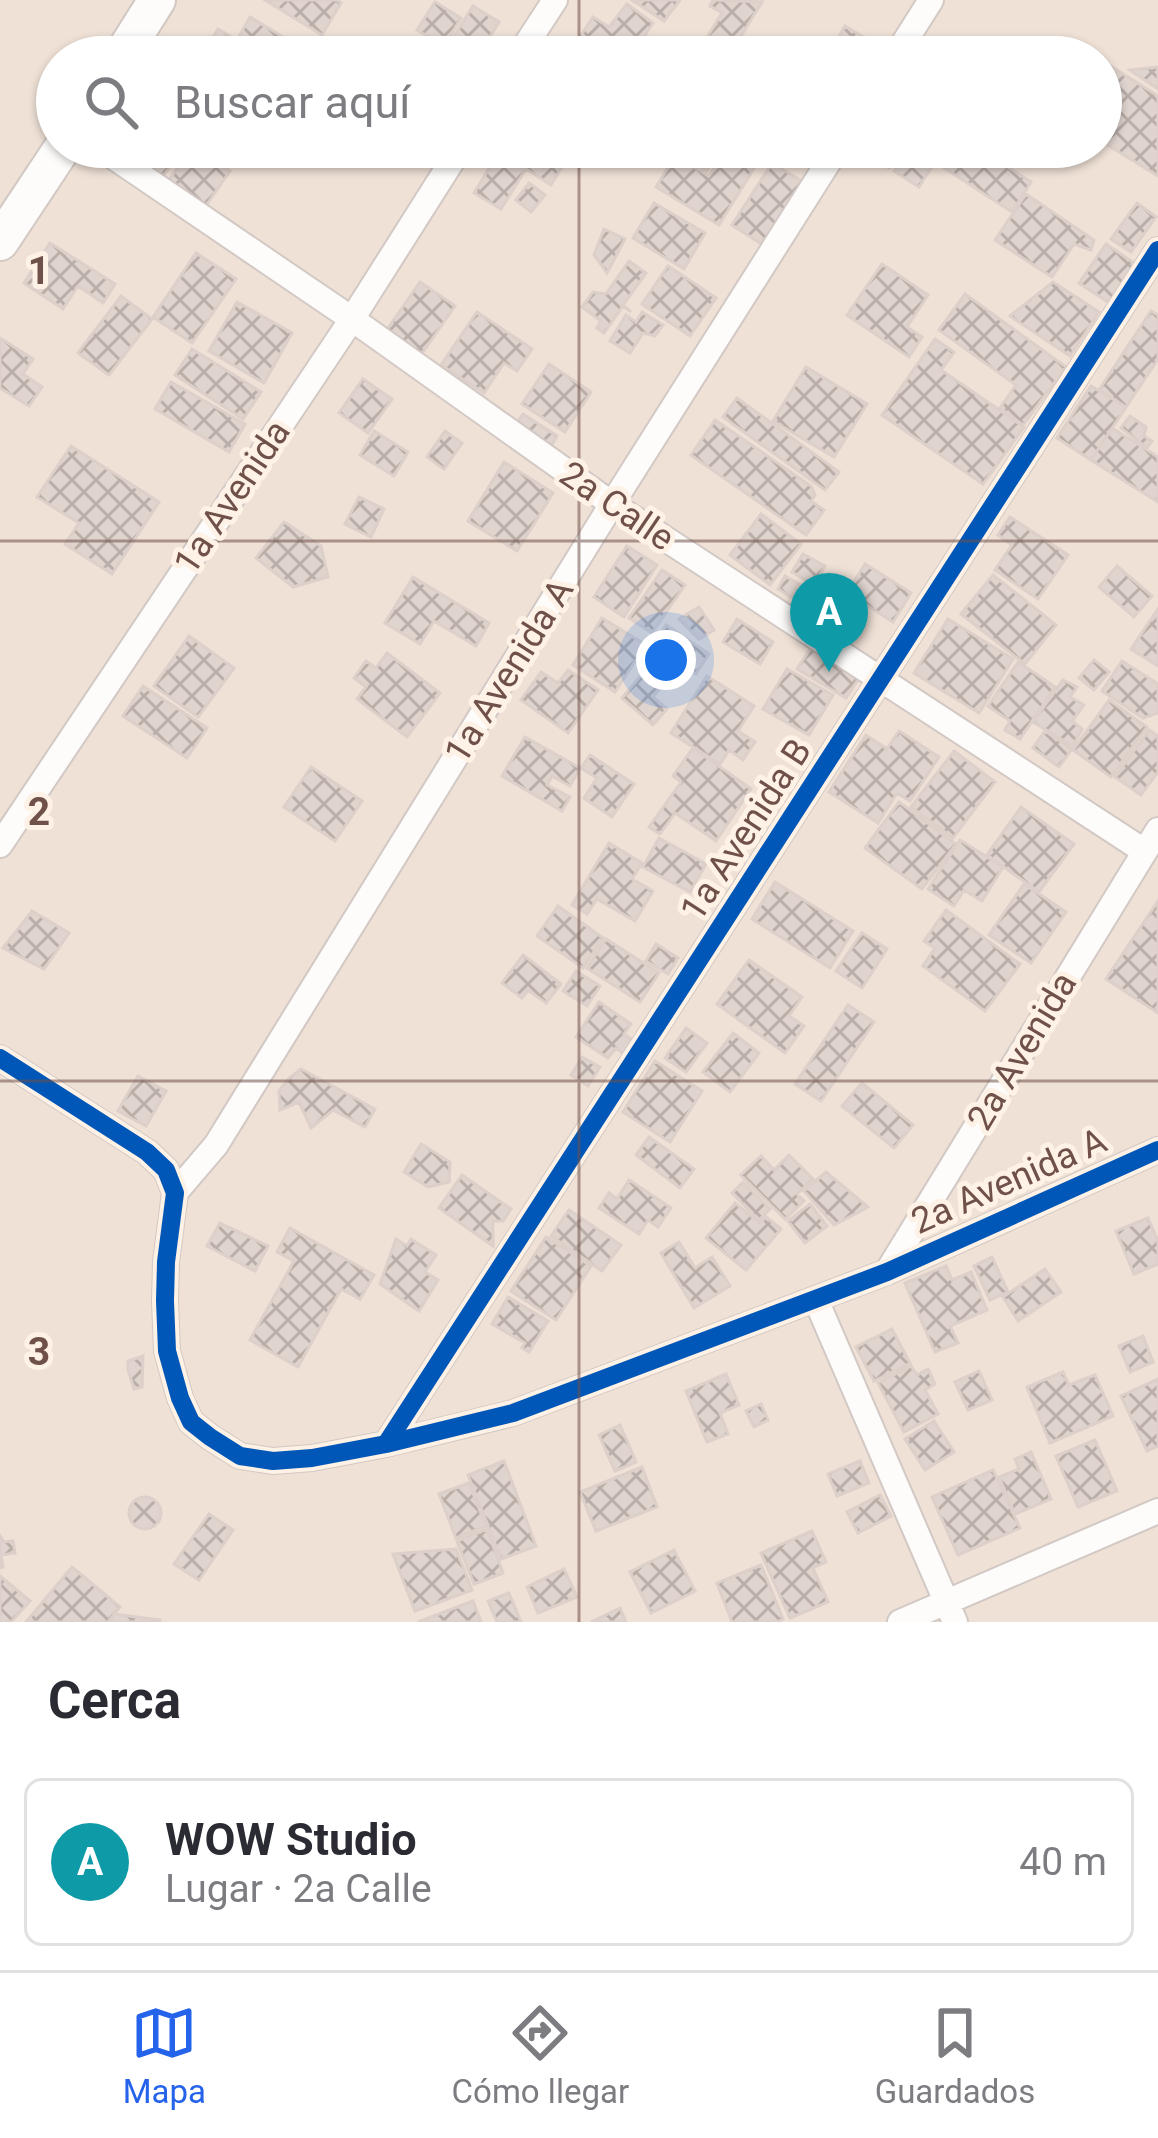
<!DOCTYPE html>
<html lang="es">
<meta charset="utf-8">
<style>
:root{--surface:#fff;--page:#f7f7f7;--text:#2b2b33;--muted:#7c7c81;--line:#e1e1e2;--accent:#2563eb}
body{margin:0;font-family:Roboto,sans-serif;background:var(--page);color:var(--text)}
.you{position:absolute;left:666px;top:660px;width:42px;height:42px;margin:-30px;border:9px solid #fff;border-radius:50%;background:#1a73e8;box-shadow:0 0 0 18px #1a73e833}
.badge{display:grid;place-items:center;width:78px;height:78px;border-radius:50%;background:var(--accent);color:#fff;font-size:39px;font-weight:700}
.pin{position:absolute;translate:-50% -99px;filter:drop-shadow(0 3px 6px #0008)}
.pin::after{content:'';position:absolute;top:63px;width:42px;height:36px;background:inherit;clip-path:polygon(0 0,100% 0,50% 100%)}
.list{margin:0;padding:0;list-style:none}
h2{display:flex;justify-content:space-between;align-items:center;height:156px;margin:0;padding:0 48px;font-size:51px}
h2 small{font-size:39px;font-weight:400;color:var(--muted)}
.list li{display:grid;grid-template-columns:78px 1fr auto;gap:36px;align-items:center;box-sizing:border-box;height:168px;margin:0 24px 24px;padding:0 24px;border:3px solid var(--line);border-radius:18px}
.list b{display:block;font-size:45px;white-space:nowrap}
.list p{margin:0;font-size:39px;white-space:nowrap;color:var(--muted)}
.list em{font-size:39px;font-style:normal;color:var(--muted)}
.icon{flex:none;width:66px;height:66px;fill:none;stroke:currentColor;stroke-width:2;stroke-linecap:round;stroke-linejoin:round}
.map{position:relative;flex:none;width:1158px;height:1622px;overflow:hidden}
.search{position:absolute;background:var(--surface);box-shadow:0 3px 9px #0004;left:36px;right:36px;top:36px;height:132px;display:flex;align-items:center;gap:30px;box-sizing:border-box;padding:0 42px;border-radius:66px;color:var(--muted);font-size:45px}
.sheet{height:348px;background:var(--surface)}
nav{display:flex;justify-content:space-around;align-items:center;box-sizing:border-box;height:168px;border-top:3px solid var(--line);background:var(--surface);font-size:33px;color:var(--muted)}
nav a{display:grid;justify-items:center;gap:6px}
nav .on{color:var(--accent)}
.map>svg:first-child{display:block}
</style>
<div class="map">
<svg width="1158" height="1622" viewBox="0 0 1158 1622">
<defs>
<pattern id="building-cross-hatch" width="8" height="8" patternUnits="userSpaceOnUse" patternTransform="scale(3)"><rect width="8" height="8" fill="#e0d4ce"/><path d="M0 0l8 8M0 8l8-8" fill="none" stroke="#baaea9"/></pattern>
</defs>
<rect width="100%" height="100%" fill="#f4ede6"/>
<path fill="#efe1d6" fill-rule="evenodd" d="M0,0H1158V1622H0ZM57,57H1101V147H57Z"/>
<path fill="url(#building-cross-hatch)" stroke="#ddcfc9" stroke-width="3" d="M265,0H337L341,3L322,35Z
M632,0H680L664,21Z
M713,0L762,2L728,57H717L701,47L722,13L710,6Z
M435,2L461,18L444,46L417,30Z
M627,4L653,23L630,57H600L574,46L593,17L609,27Z
M473,6L499,22L477,57H469L449,44Z
M250,17L308,52L305,57H214L204,51L218,29L237,40Z
M845,26L872,42L864,57H827Z
M1072,42L1096,57H1062Z
M1101,60L1158,96V176L1101,141Z
M1158,67V89L1130,70Z
M143,147H184L162,178L135,158Z
M207,147L223,156L218,163L230,171L201,213L164,187L189,152L199,159Z
M502,147H533L563,165L551,185L526,169L501,209L474,193Z
M668,147H721L707,171Z
M884,147H902L889,168L876,160Z
M909,147H977L1031,182L1012,212L935,162L919,187L894,171Z
M726,148L756,165L719,225L656,187L675,156L709,176Z
M772,163L803,182L763,245L732,225Z
M529,183L545,195L531,212L516,200Z
M1026,194L1094,240L1091,250L1074,244L1052,277L995,240Z
M654,203L705,233L684,269L633,238Z
M1137,203L1156,217L1131,252L1111,239Z
M604,229L625,239L607,273L594,255Z
M50,243L115,284L103,303L78,286L63,309L24,283Z
M1106,244L1137,265L1111,304L1079,283Z
M196,253L236,279L192,343L153,317Z
M629,261L646,273L623,305L631,312L623,306L604,333L597,328L601,321L582,307L593,292L606,294Z
M882,264L928,295L907,327L922,337L909,357L847,315Z
M668,266L716,298L690,336L642,304Z
M420,282L455,306L421,355L386,331Z
M1053,282L1099,312L1070,356L1010,316Z
M965,294L1066,367L1023,425L1000,408L1016,385L939,330Z
M121,296L152,319L109,375L78,353Z
M237,302L292,333L264,383L209,351Z
M1151,311L1158,315V359L1126,407L1099,390Z
M477,312L532,349L517,371L504,363L484,393L441,365Z
M642,312L663,325L655,336L643,333L630,353L610,341L626,315L636,322Z
M0,338L33,359L23,374L42,387L29,406L0,388Z
M935,339L954,352L941,370L1024,427L983,484L882,415Z
M192,349L261,392L243,419L175,375Z
M549,364L591,392L565,432L522,404Z
M806,367L867,404L834,457L773,421Z
M363,379L392,399L368,433L339,413Z
M171,382L245,424L229,452L155,409Z
M1091,386L1126,407L1091,460L1057,438Z
M737,398L839,472L825,490L723,417Z
M523,414L557,436L550,448L515,426Z
M1130,416L1146,427L1144,436L1152,441L1147,448L1121,428Z
M715,420L811,486L815,495L811,501L824,510L806,535L691,455Z
M1112,428L1158,457V502L1091,460Z
M374,431L408,452L394,476L360,455Z
M445,431L462,443L444,469L427,457Z
M71,446L159,502L112,574L65,544L79,523L37,497Z
M504,462L553,493L517,551L468,521Z
M359,497L384,509L371,537L345,524Z
M761,514L801,544L770,585L730,555Z
M1010,517L1068,555L1038,599L995,570L1012,545L998,535Z
M284,522L321,546L328,577L293,587L256,558Z
M627,546L657,565L624,617L594,597Z
M803,554L825,566L814,585L792,572Z
M865,564L911,593L893,622L847,593Z
M1117,566L1152,596L1134,617L1099,587Z
M662,570L685,585L652,633L629,618Z
M993,575L1056,625L1025,664L961,614Z
M785,576L799,584L791,597L778,589Z
M413,577L489,623L476,646L434,621L420,644L385,623Z
M840,593L858,606L842,627L824,614Z
M699,607L714,630L699,639L679,619Z
M1158,609V666L1131,649Z
M602,618L646,645L615,692L573,665Z
M737,619L773,642L760,664L723,642Z
M948,619L1013,659L979,713L914,673Z
M666,625L709,654L696,674L653,646Z
M189,636L234,668L198,717L154,686Z
M813,644L861,675L846,698L797,669Z
M387,653L440,693L407,737L357,699L366,687L354,678L366,661L376,668Z
M1094,660L1109,672L1094,690L1079,678Z
M1122,661L1158,684V713L1143,718L1102,691Z
M652,662L670,677L653,697L667,709L653,725L622,698Z
M1018,662L1055,687L1020,739L1005,730L1010,721L988,706Z
M787,669L833,695L809,735L763,709Z
M568,670L598,690L568,733L521,700L541,672L558,683Z
M707,676L754,706L738,731L755,742L743,760L729,750L720,764L671,733Z
M1063,680L1077,687L1070,697L1084,705L1072,721L1082,729L1073,746L1033,722Z
M143,686L207,728L187,758L123,716Z
M1109,700L1147,727L1111,777L1073,750Z
M1149,730L1158,736V772L1141,795L1115,777Z
M899,731L939,757L910,801L897,793L878,823L829,792L866,735L887,749Z
M1045,731L1072,749L1059,767L1033,748Z
M525,737L580,768L570,786L552,776L547,785L570,797L562,811L502,776Z
M693,748L751,789L716,841L675,813L660,834L649,827L681,782L673,776Z
M954,751L995,782L953,838L911,807Z
M590,755L634,784L612,817L584,798L597,778L581,768Z
M311,767L362,801L335,841L284,807Z
M899,802L956,844L922,889L865,848Z
M1021,807L1074,844L1039,892L987,855Z
M659,838L706,864L690,892L643,867Z
M960,840L1003,867L982,901L964,890L954,906L928,889Z
M609,843L642,863L632,879L653,891L635,921L597,899L587,914L572,905Z
M775,882L853,931L830,968L752,919Z
M1024,884L1066,912L1031,963L989,935Z
M1158,901V1013L1106,979Z
M558,906L603,938L583,968L537,936Z
M946,910L1020,964L985,1011L923,966L935,948L924,941Z
M32,911L69,933L44,969L3,948Z
M862,933L887,949L862,988L836,971Z
M606,939L659,973L640,1002L587,968Z
M656,944L678,958L668,974L646,961Z
M523,955L561,984L546,1003L528,990L522,998L502,983Z
M749,960L802,997L789,1016L804,1026L785,1053L717,1004Z
M576,971L600,986L587,1006L563,991Z
M599,1002L631,1024L624,1034L633,1040L624,1054L616,1048L608,1058L576,1037Z
M848,1005L874,1022L821,1101L795,1084Z
M686,1028L707,1043L686,1072L665,1058Z
M733,1033L759,1053L730,1092L703,1072Z
M582,1057L600,1067L588,1086L571,1075Z
M655,1061L702,1091L670,1142L623,1112Z
M301,1069L375,1109L365,1127L333,1110L311,1128L299,1102L280,1110L279,1091L289,1078Z
M138,1076L166,1091L146,1126L118,1111Z
M862,1083L913,1125L894,1148L842,1106Z
M649,1137L694,1169L680,1188L636,1155Z
M421,1144L450,1162L449,1182L428,1187L404,1172Z
M789,1155L813,1179L797,1194L804,1201L785,1219L741,1175L761,1156L774,1170Z
M826,1172L868,1207L834,1225L804,1191Z
M462,1175L511,1209L503,1221H493V1246L439,1208Z
M629,1180L671,1208L658,1227L648,1220L639,1234L599,1208L609,1193L617,1199Z
M743,1182L770,1209L759,1220L732,1193Z
M735,1203L760,1223L766,1217L781,1229L746,1270L706,1238Z
M810,1204L827,1226L805,1243L788,1221Z
M569,1210L621,1245L602,1271L551,1236Z
M1148,1218L1158,1241V1264L1134,1274L1116,1231Z
M220,1223L268,1246L255,1271L207,1246Z
M290,1228L374,1275L360,1299L341,1289L298,1367L250,1340L294,1261L277,1252Z
M546,1237L591,1266L556,1320L511,1291Z
M396,1239L407,1246L411,1239L436,1255L425,1272L438,1280L419,1311L380,1284Z
M679,1242L695,1268L712,1257L730,1286L694,1308L661,1253Z
M992,1257L1008,1292L990,1300L974,1266Z
M946,1266L952,1280L971,1272L987,1310L950,1326L958,1343L935,1352L905,1283Z
M1045,1269L1061,1292L1018,1321L1003,1297Z
M508,1297L548,1321L529,1352L522,1348L525,1343L492,1324Z
M892,1329L910,1363L874,1381L856,1347Z
M1143,1336L1153,1362L1130,1372L1119,1346Z
M143,1356L142,1387L134,1389L128,1370V1361Z
M911,1366L917,1375L928,1369L935,1384L925,1390L938,1414L904,1432L878,1383Z
M979,1371L992,1400L968,1410L955,1382Z
M1063,1372L1069,1385L1095,1375L1113,1416L1050,1443L1027,1387Z
M726,1374L739,1405L720,1413L728,1434L707,1442L686,1391Z
M1158,1379V1446L1147,1451L1121,1396Z
M761,1404L768,1420L754,1427L746,1411Z
M934,1421L954,1452L925,1470L905,1439Z
M620,1425L636,1462L615,1471L599,1435Z
M1095,1440L1117,1491L1078,1507L1056,1456Z
M1031,1452L1051,1499L1015,1514L999,1477L1019,1469L1015,1459Z
M504,1461L536,1546L501,1559L468,1475Z
M860,1461L869,1483L837,1496L828,1474Z
M642,1467L657,1507L596,1531L580,1492Z
M993,1470L1020,1528L958,1555L932,1497Z
M469,1483L486,1526L456,1538L439,1494Z
M880,1495L891,1516L858,1533L847,1512Z
M129 1513a16 16 0 1 1 32 0a16 16 0 1 1-32 0Z
M209,1514L233,1530L199,1580L174,1564Z
M487,1529L503,1573L474,1584L457,1541Z
M812,1531L826,1562L813,1568L828,1602L790,1618L761,1553Z
M0,1536L4,1542L13,1541L15,1553L1,1555L3,1567L0,1568Z
M456,1549L472,1590L415,1611L393,1554Z
M674,1550L695,1591L651,1613L630,1572Z
M761,1565L783,1619L777,1622H732L717,1583Z
M72,1567L120,1607L108,1622H26Z
M564,1569L577,1597L538,1613L527,1587Z
M0,1576L30,1601L11,1622H0Z
M509,1593L521,1622H497L488,1601Z
M473,1601L481,1622H418Z
M620,1608L626,1622H591Z
M114,1614L160,1620V1622H110Z"/>
<g fill="none" stroke-linecap="round" stroke-linejoin="round">
<defs>
<path id="street" d="M518,57L555,0
M895,57L931,0
M99,147L352,319L612,504L1144,851
M0,845L352,319L461,147
M0,1058L147,1152L166,1170L175,1193L166,1262L165,1301L167,1351L180,1398L191,1422L210,1437L240,1456L273,1461L312,1458L386,1444L513,1413L887,1272L1158,1150
M175,1193L216,1145L612,504L838,147
M887,1272L1158,830
M816,1300L955,1622
M386,1444L1158,250
M900,1622L1158,1511"/>
<path id="secondary" d="M121,57L157,0
M0,242L63,147"/>
</defs>
<use href="#street" stroke="#d2c8c4" stroke-width="28"/>
<use href="#secondary" stroke="#d2c8c3" stroke-width="40"/>
<use href="#street" stroke="#fdfcfb" stroke-width="24"/>
<use href="#secondary" stroke="#fdfcfb" stroke-width="36"/>
<defs>
<path id="cycleway" d="M0,1058L147,1152L166,1170L175,1193L166,1262L165,1301L167,1351L180,1398L191,1422L210,1437L240,1456L273,1461L312,1458L386,1444L513,1413L887,1272L1158,1150
M386,1444L1158,250"/>
</defs>
<use href="#cycleway" stroke="#fef1e6" stroke-width="26"/>
<use href="#cycleway" stroke="#0057b8" stroke-width="18"/>
</g>
<path fill="none" stroke="#6f5149" stroke-width="3" stroke-opacity="0.55" d="M579,0V57M579,147V1622M0,541H1158M0,1081H1158"/>
<g text-anchor="middle" dominant-baseline="central" stroke-width="10" stroke-linejoin="round" paint-order="stroke">
<g font-size="36" fill="#6f5149" stroke="#fef1e6">
<text transform="translate(232 497) rotate(-56)">1a Avenida</text>
<text transform="translate(617 506) rotate(34)">2a Calle</text>
<text transform="translate(509 671) rotate(-58)">1a Avenida A</text>
<text transform="translate(746 830) rotate(-57)">1a Avenida B</text>
<text transform="translate(1022 1051) rotate(-59)">2a Avenida</text>
<text transform="translate(1009 1181) rotate(-24)">2a Avenida A</text>
</g>
</g>
<g font-size="39" text-anchor="middle" font-weight="bold" fill="#6f5149" stroke="#fef1e6" stroke-width="10" stroke-linejoin="round" paint-order="stroke">
<text x="39" y="284">1</text>
<text x="39" y="825">2</text>
<text x="39" y="1365">3</text>
</g>
</svg>
<div class="you"></div>
<div class="pin badge" style="left:829px;top:672px;background:#0f9aa8">A</div>
<div class="search"><svg class="icon" aria-label="search" viewBox="0 0 24 24"><circle cx="10" cy="10" r="6"/><path d="M15 15l6 6"/></svg>Buscar aquí</div>
</div>
<section class="sheet">
<h2>Cerca<small></small></h2>
<ul class="list">
<li><span class="badge" style="background:#0f9aa8">A</span><div><b>WOW Studio</b><p>Lugar · 2a Calle</p></div><em>40 m</em></li>
</ul>
</section>
<nav>
<a class="on"><svg class="icon" aria-label="map" viewBox="0 0 24 24"><path d="M3 6l6-2 6 2 6-2v14l-6 2-6-2-6 2zM9 4v14M15 6v14"/></svg>Mapa</a>
<a><svg class="icon" aria-label="directions" viewBox="0 0 24 24"><path d="M12 3l9 9-9 9-9-9zM9 14v-3h6M13 9l2 2-2 2"/></svg>Cómo llegar</a>
<a><svg class="icon" aria-label="saved" viewBox="0 0 24 24"><path d="M7 4h10v16l-5-4-5 4z"/></svg>Guardados</a>
</nav>
